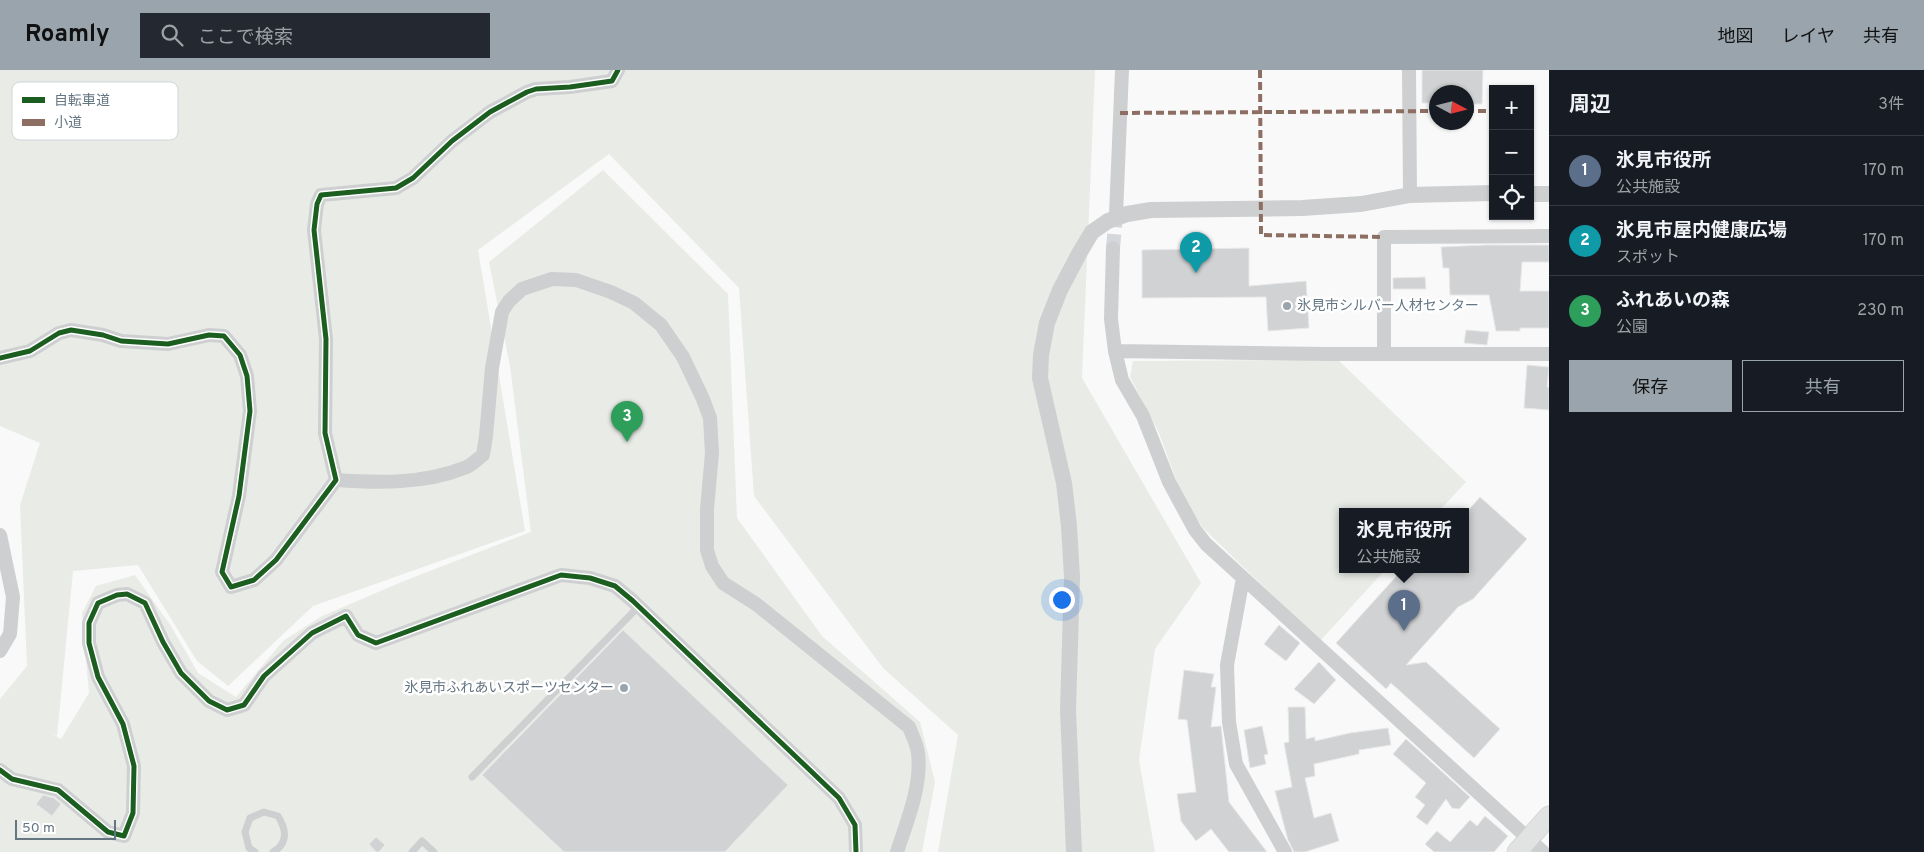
<!DOCTYPE html>
<html lang="ja">
<meta charset="utf-8">
<style>
:root{--surface:#171b24;--page:#242831;--text:#f1f3f6;--muted:#9ea1a6;--line:#363941;--accent:#99a4ac}
body{margin:0;font-family:Overpass,"Noto Sans JP",sans-serif;background:var(--page);color:var(--text)}
.controls{position:absolute;right:15px;top:15px;display:grid;overflow:hidden;border-radius:0px;box-shadow:0 1px 4px #0004}
.controls button{width:45px;height:45px;display:grid;place-items:center;padding:0;border:0;border-bottom:1px solid var(--line);background:var(--surface);color:var(--text);font:25px sans-serif}
.compass{position:absolute;left:1429px;top:15px;width:45px;height:45px;border-radius:50%;background:var(--surface);box-shadow:0 1px 4px #0004;rotate:97deg}
.scale{position:absolute;left:15px;bottom:12px;width:101px;box-sizing:border-box;padding-left:5px;border:2px solid #657683;border-top:0;font-size:14px;line-height:18px;white-space:nowrap;color:#657683;-webkit-text-stroke:4px #fff;paint-order:stroke}
.you{position:absolute;left:1061px;top:529px;width:18px;height:18px;margin:-12px;border:4px solid #fff;border-radius:50%;background:#1a73e8;box-shadow:0 0 0 8px #1a73e833}
.badge{display:grid;place-items:center;width:32px;height:32px;border-radius:50%;background:var(--accent);color:#fff;font-size:16px;font-weight:700}
.pin{position:absolute;translate:-50% -41px;filter:drop-shadow(0 1px 2px #0008)}
.pin::after{content:'';position:absolute;top:26px;width:18px;height:15px;background:inherit;clip-path:polygon(0 0,100% 0,50% 100%)}
.popup{position:absolute;left:1339px;top:438px;width:130px;height:65px;box-sizing:border-box;display:grid;place-content:center;border-radius:0px;background:var(--surface);filter:drop-shadow(0 1px 4px #0005);font-size:16px;white-space:nowrap;color:var(--muted)}
.popup b{font-size:19px;color:var(--text)}
.popup::after{content:'';position:absolute;left:50%;top:100%;margin-left:-10px;border:10px solid transparent;border-top-color:var(--surface)}
.list{margin:0;padding:0;list-style:none}
h2{display:flex;justify-content:space-between;align-items:center;height:65px;margin:0;padding:0 20px;font-size:21px}
h2 small{font-size:16px;font-weight:400;color:var(--muted)}
.list li{display:grid;grid-template-columns:32px 1fr auto;gap:15px;align-items:center;box-sizing:border-box;height:70px;padding:0 20px;border-top:1px solid var(--line)}
.list b{display:block;font-size:19px;white-space:nowrap}
.list p{margin:0;font-size:16px;white-space:nowrap;color:var(--muted)}
.list em{font-size:16px;font-style:normal;color:var(--muted)}
.actions{display:flex;gap:10px;padding:15px 20px}
.actions a{flex:1;padding:11px 0;border:1px solid var(--accent);border-radius:0px;text-align:center;font-size:18px;color:var(--accent)}
.actions .main{background:var(--accent);color:#111}
.icon{flex:none;width:28px;height:28px;fill:none;stroke:currentColor;stroke-width:2;stroke-linecap:round;stroke-linejoin:round}
.map{position:relative;flex:none;width:1549px;height:782px;overflow:hidden}
header{display:flex;align-items:center;gap:30px;box-sizing:border-box;height:70px;padding:0 25px;background:var(--accent);color:#111}
header strong{font-size:24px}
nav{display:flex;gap:28px;margin-inline-start:auto;font-size:18px}
.search{width:350px;height:45px;background:var(--page);display:flex;align-items:center;gap:12px;box-sizing:border-box;padding:0 18px;border-radius:0px;color:var(--muted);font-size:19px}
main{display:flex}
aside{flex:1;background:var(--surface)}
.map>svg:first-child{display:block}
</style>
<header>
<strong>Roamly</strong>
<div class="search"><svg class="icon" aria-label="search" viewBox="0 0 24 24"><circle cx="10" cy="10" r="6"/><path d="M15 15l6 6"/></svg>ここで検索</div>
<nav><a>地図</a><a>レイヤ</a><a>共有</a></nav>
</header>
<main>
<div class="map">
<svg width="1549" height="782" viewBox="0 0 1549 782">
<rect width="100%" height="100%" fill="#f9f9f9"/>
<path fill="#e8ebe6" d="M0,0H1095L1082,308L1201,513L1155,579L1139,690L1155,782H938L958,665L883,598L754,426L739,218L609,84L478,180L525,461L313,536L228,616L197,591L138,495L73,501L57,666L49,662L61,669L89,623L82,543L96,516L135,505L171,556L198,603L236,627L283,571L322,546L404,511L531,462L510,296L489,192L603,100L728,224L737,448L822,566L920,652L935,712L922,782H0V629L27,596L20,435L40,373L0,356Z
M1305,290L1339,291L1466,412L1438,442H1343V500H1385L1320,571L1203,458L1183,429L1159,363L1130,307L1133,291Z"/>
<path fill="#d0d2d3" stroke="#e8e8e8" d="M1422,0H1483L1482,34H1466V22H1436V33H1422Z
M1487,175H1549V192H1522L1520,221H1549V258H1520V261H1496L1489,225H1450L1449,198H1443L1441,177Z
M1249,178V216L1306,211L1309,258L1268,261L1266,227L1142,228V180Z
M1425,207L1426,219H1393V208Z
M1466,260L1489,262L1487,275L1464,273Z
M1527,295L1549,297L1547,317H1549V340L1524,338Z
M1480,427L1527,469L1473,529L1458,537L1406,595L1426,592L1500,659L1474,688L1391,613L1386,619L1336,573L1402,500H1465V444Z
M1279,555L1300,573L1286,591L1264,574Z
M623,560L788,715L725,782H564L482,705Z
M1319,592L1336,610L1314,634L1294,619Z
M1184,600L1214,604L1211,617H1216L1211,657L1221,656L1229,732L1267,782H1229L1211,759L1196,771L1181,751L1177,724L1196,722L1187,650L1178,649Z
M1288,637H1305L1306,669L1315,667V671L1350,663L1388,658L1391,675L1359,680V684L1314,694L1315,706L1305,708L1314,748L1331,743L1339,771L1305,782H1294L1288,770L1275,721L1292,717L1284,673L1289,672Z
M1262,656L1268,684L1264,685L1266,694L1250,698L1244,660Z
M1406,669L1470,727L1459,739L1452,738L1446,729L1427,755L1416,747L1425,735L1415,727L1426,713L1393,684Z
M43,725L54,728L61,734L52,746L36,734Z
M1485,746L1508,766L1494,782H1434L1425,774L1437,761L1450,772L1470,750L1477,756Z
M376,767L385,775L379,782H376L369,774Z"/>
<g fill="none" stroke-linecap="round" stroke-linejoin="round">
<path stroke="#d4d8dc" stroke-width="14" stroke-dasharray="14 7" stroke-linecap="butt" d="M1113,178L1116,145"/>
<defs>
<path id="secondary" d="M1517,782L1549,746"/>
</defs>
<use href="#secondary" stroke="#d5d6d7" stroke-width="21"/>
<path stroke="#cecfd0" stroke-width="7" d="M472,707L639,536
M255,782L249,778L245,762L250,748L264,742L278,746C286,759 289,773 273,782
M412,782L422,771L434,782"/>
<path stroke="#cecfd0" stroke-width="14" d="M1409,0L1410,125
M1116,145L1122,0
M1113,178L1111,249L1115,281L1122,310L1143,346L1169,412L1195,460L1206,474L1543,782
M1115,281L1329,284H1549
M1384,284V167L1549,166
M0,288L30,281L59,263L71,260L103,265L121,271L168,274L209,265L224,266L240,285L247,306L250,341L239,426L222,502L231,517L254,510L276,490L336,410L325,363L326,269L314,160L317,134L321,125L396,118L413,108L452,71L490,42L527,22L536,19L570,17L612,11L618,0
M336,410C378,413 424,414 464,398C471,396 477,389 483,385L486,366L492,298L502,242L509,231L522,219L552,209L576,210L611,222L634,233L661,255L683,287L703,329L710,348L712,383L707,439V480L712,496L723,513L756,534L909,657C912,665 917,674 918,683C922,716 907,751 897,782
M0,465L13,527L10,564L0,581
M1243,508L1227,595L1229,652L1236,694L1285,782
M0,700L12,709L58,720L108,762L124,766L133,743L134,696L123,654L98,607L89,573V553L98,533L117,525L127,524L145,533L163,572L181,603L209,631L227,640L244,635L264,606L312,563L346,546L358,565L376,573L561,505L590,508L615,516L633,531L839,728L855,755L856,782"/>
<path stroke="#cecfd0" stroke-width="16" d="M1530,124H1549
M1074,782L1068,640L1072,507L1069,456L1064,413L1040,308L1041,285L1047,253L1060,220L1080,182L1092,162L1108,151L1127,144L1151,140L1302,138L1361,134L1410,125L1493,123"/>
<use href="#secondary" stroke="#e1e2e2" stroke-width="19"/>
<path stroke="#8d6e63" stroke-width="4" stroke-dasharray="8 4" stroke-linecap="butt" d="M1260,0L1261,165L1384,167
M1466,41H1486
M1120,43L1436,41"/>
<defs>
<path id="cycleway" d="M0,288L30,281L59,263L71,260L103,265L121,271L168,274L209,265L224,266L240,285L247,306L250,341L239,426L222,502L231,517L254,510L276,490L336,410L325,363L326,269L314,160L317,134L321,125L396,118L413,108L452,71L490,42L527,22L536,19L570,17L612,11L618,0
M0,700L12,709L58,720L108,762L124,766L133,743L134,696L123,654L98,607L89,573V553L98,533L117,525L127,524L145,533L163,572L181,603L209,631L227,640L244,635L264,606L312,563L346,546L358,565L376,573L561,505L590,508L615,516L633,531L839,728L855,755L856,782"/>
</defs>
<use href="#cycleway" stroke="#fff" stroke-width="8"/>
<use href="#cycleway" stroke="#1b5e20" stroke-width="5"/>
</g>
<g fill="#99a4ac" stroke="#fff" stroke-width="2">
<circle cx="1287" cy="236" r="5"/>
<circle cx="624" cy="618" r="5"/>
</g>
<g text-anchor="middle" dominant-baseline="central" stroke-width="5" stroke-linejoin="round" paint-order="stroke">
<g font-size="14" fill="#657683" stroke="#fff" text-anchor="start">
<text x="1297" y="236">氷見市シルバー人材センター</text>
<text x="614" y="618" text-anchor="end">氷見市ふれあいスポーツセンター</text>
</g>
</g>
<rect x="12" y="12" width="166" height="58" rx="8" fill="#fff" stroke="#d1d6da" stroke-width="1"/>
<rect x="22" y="27" width="23" height="6" fill="#1b5e20"/>
<rect x="22" y="49" width="23" height="7" fill="#8d6e63"/>
<g font-size="14" fill="#657683">
<text x="54" y="35">自転車道</text>
<text x="54" y="57">小道</text>
</g>
</svg>
<div class="controls">
<button>+</button>
<button>−</button>
<button><svg class="icon" aria-label="locate" viewBox="0 0 24 24"><circle cx="12" cy="12" r="6"/><path d="M12 2v4M12 18v4M2 12h4M18 12h4"/></svg></button>
</div>
<svg class="compass" viewBox="-18 -18 36 36"><path d="M0-13l5 13h-10z" fill="#e53935"/><path d="M0 13l5-13h-10z" fill="#9ea1a6"/></svg>
<div class="scale">50 m</div>
<div class="you"></div>
<div class="pin badge" style="left:1404px;top:561px;background:#5c6f8a">1</div>
<div class="popup"><b>氷見市役所</b>公共施設</div>
<div class="pin badge" style="left:1196px;top:203px;background:#0f9aa8">2</div>
<div class="pin badge" style="left:627px;top:372px;background:#2e9e5b">3</div>
</div>
<aside>
<h2>周辺<small>3件</small></h2>
<ul class="list">
<li><span class="badge" style="background:#5c6f8a">1</span><div><b>氷見市役所</b><p>公共施設</p></div><em>170 m</em></li>
<li><span class="badge" style="background:#0f9aa8">2</span><div><b>氷見市屋内健康広場</b><p>スポット</p></div><em>170 m</em></li>
<li><span class="badge" style="background:#2e9e5b">3</span><div><b>ふれあいの森</b><p>公園</p></div><em>230 m</em></li>
</ul>
<div class="actions"><a class="main">保存</a><a>共有</a></div>
</aside>
</main>
